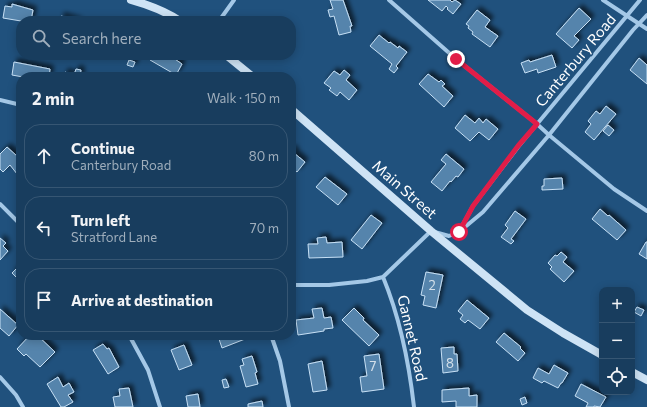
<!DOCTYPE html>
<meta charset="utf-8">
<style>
:root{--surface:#183d5e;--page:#254867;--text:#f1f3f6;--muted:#9faebc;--line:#365673}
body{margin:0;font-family:Commissioner,sans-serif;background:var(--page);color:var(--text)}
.controls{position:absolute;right:12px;bottom:12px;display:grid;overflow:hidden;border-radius:8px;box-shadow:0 2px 10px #0003}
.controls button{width:36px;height:36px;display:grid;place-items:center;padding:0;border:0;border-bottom:1px solid var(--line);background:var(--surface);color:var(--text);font:20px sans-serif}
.stop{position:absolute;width:12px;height:12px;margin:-9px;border:3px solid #e11d48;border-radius:50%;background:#fff}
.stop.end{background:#e11d48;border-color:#fff;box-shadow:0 1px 4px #0008}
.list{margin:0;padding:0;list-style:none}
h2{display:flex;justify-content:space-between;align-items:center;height:52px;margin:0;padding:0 16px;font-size:17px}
h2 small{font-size:13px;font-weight:400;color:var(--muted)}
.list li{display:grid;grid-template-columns:26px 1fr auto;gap:12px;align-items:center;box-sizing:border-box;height:64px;margin:0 8px 8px;padding:0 8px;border:1px solid var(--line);border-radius:16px}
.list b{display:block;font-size:15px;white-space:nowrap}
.list p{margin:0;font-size:13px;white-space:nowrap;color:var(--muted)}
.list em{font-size:13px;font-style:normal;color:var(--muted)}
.icon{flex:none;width:22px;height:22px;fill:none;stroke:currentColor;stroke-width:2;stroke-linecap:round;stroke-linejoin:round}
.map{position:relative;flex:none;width:647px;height:407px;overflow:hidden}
.search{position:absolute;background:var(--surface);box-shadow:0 2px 10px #0003;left:16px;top:16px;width:280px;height:44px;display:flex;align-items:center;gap:10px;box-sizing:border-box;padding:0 14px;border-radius:16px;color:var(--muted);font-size:15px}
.panel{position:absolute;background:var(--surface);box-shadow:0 2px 10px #0003;left:16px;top:72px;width:280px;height:268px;border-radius:16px}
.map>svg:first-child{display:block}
</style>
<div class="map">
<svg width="647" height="407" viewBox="0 0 647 407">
<defs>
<filter id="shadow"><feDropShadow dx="3.5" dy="-3.5" stdDeviation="2" flood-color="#0009"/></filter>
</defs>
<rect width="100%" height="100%" fill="#20517d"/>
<path fill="#5584ac" stroke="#c7e0f5" filter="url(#shadow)" d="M330,0H343L352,26H350L351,32L339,35L334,16L330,17L328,10L333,9Z
M428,0H450L452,2L455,0L461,4L453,14L447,9L448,8L446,6L442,11Z
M12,4L33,10L31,21H21L3,18L5,6L12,7Z
M579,8L591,19L574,36L579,40L572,48L556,34Z
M477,10L490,20L485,27L498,36L490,47L472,34L473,32L468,28L469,26L466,24Z
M61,16L79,21H60Z
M379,35L389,43L390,42L398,48L399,46L407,52L396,66L398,68L394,73L389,69L392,64L370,46Z
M153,55H169L182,64L176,75L150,60Z
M552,55L556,67L538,73L537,69L525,73L521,63L529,60L530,62Z
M639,58L647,65V84L630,70Z
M129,60L135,62L133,67L127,65Z
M14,62L50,69L49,77H23L12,75Z
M76,69L81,70L80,76L83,77H63L65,72L74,75Z
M344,70L350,75L346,80L357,90L349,100L340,92L337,96L329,90L331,88L324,83L334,71L340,75Z
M428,74L439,82L441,80L445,84L442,86L453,96L444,107L419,84Z
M606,106L616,114L594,140L585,132L591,124L588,121L596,111L600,114Z
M465,115L475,123L479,118L483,123L486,119L498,129L489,140L479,132L470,141L455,128Z
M608,125L614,130L609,136L603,131Z
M7,147L17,156L20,153L21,154V179L10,165L3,172L0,169V154Z
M291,148L295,151L294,153L305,162L297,172L291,167Z
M446,154L464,169L458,177L456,176L451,182L450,181L442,191L431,182L446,164L441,160Z
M325,177L347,194L338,205L316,187Z
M562,178L563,189L542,190V186H544V179Z
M600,209L608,216L609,215L626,230L617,240L592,219Z
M515,211L526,219L511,239L514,241L511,244L501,237L508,228L505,225Z
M371,215L382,223L362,249L351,240Z
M326,237L327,243L342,242L343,257L309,258L308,244H318L317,238Z
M0,238L6,243L3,246L8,251L0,260Z
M646,242H647V259L639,254Z
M561,252L567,257L563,262L574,271L564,282L550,269L552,267L548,263L555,255L557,256Z
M21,264V282L12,273Z
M426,272L443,275L436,308L423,305L425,296L421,295Z
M467,300L489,318L480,329L468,320L465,323L460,319L463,315L458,311Z
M637,307L644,310L641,316L634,312Z
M322,308L324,318L331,317L333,328L324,329V331L298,335L296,320L314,318L312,309Z
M354,308L364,318L363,320L379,335L369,346L342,320Z
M0,309L18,325L9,336L0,328Z
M504,333L521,347L520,348L525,353L518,361L496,342Z
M30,335H37L55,352L40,367L26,354L24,356L17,349Z
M222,335H244L245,339L222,348L219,339L223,338Z
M103,344L107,349L109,348L119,367L108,374L93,350Z
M184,345L192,365L179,370L171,350Z
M454,347V354H457L458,371L443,373L441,348Z
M379,354L384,389L362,392L360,377L367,376L364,356Z
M252,356L257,372L255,373L258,384L246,387L240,366L244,365L242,359Z
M322,361L327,390L313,392L308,364Z
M554,365L568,373L562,383H561L558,388L544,381L542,383L533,378L538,368L549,374Z
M58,377L63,387L69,383L74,392L68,395L73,402L64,407H61L47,384Z
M226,379L229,387L224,388L222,380Z
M581,384L606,397L600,407L594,406V407H586L588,403L575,396Z
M129,388L133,407H115L113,397L120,396L119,389Z
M469,388V396L477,395V407H456V401L442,402V390Z
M198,394L200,407H188L186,396Z
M525,397L527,403L522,405L520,399Z
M262,401L263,407H248V404Z"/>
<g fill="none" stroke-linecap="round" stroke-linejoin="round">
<path stroke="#a4c8e7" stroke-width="4" d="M389,0L456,59L537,124L549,135L614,189L647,211
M603,0L647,29
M219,21L234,0
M0,100L21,105
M0,204L21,225
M460,230L473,206L518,147L640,0
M383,277C400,318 409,363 414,407
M291,287L294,285H329L367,281L383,277L431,231L449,236L459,232L483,212L549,135L633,30L647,15
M129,335L148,370L160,407
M271,335L280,361L289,407
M0,377L16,395L23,407"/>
<path stroke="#cee3f5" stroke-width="8" d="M131,0C149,5 165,11 180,21
M226,55L253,77
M291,109L431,231L527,310L563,333L602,355
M632,372L647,380"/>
</g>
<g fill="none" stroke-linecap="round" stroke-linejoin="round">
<path stroke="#e11d48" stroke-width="5" d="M456,59L537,124L518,146L473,206L459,232"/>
</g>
<g text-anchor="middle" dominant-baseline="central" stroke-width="3" stroke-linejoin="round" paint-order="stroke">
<g font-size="13" fill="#d4e0ea">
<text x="432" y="285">2</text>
<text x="450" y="363">8</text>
<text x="373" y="366">7</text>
</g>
<g font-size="15" fill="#fff" stroke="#20517d">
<text transform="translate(575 60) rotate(-50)">Canterbury Road</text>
<text transform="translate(405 189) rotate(41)">Main Street</text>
<text transform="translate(413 338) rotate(77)">Gannet Road</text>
</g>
</g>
</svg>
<div class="controls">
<button>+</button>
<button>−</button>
<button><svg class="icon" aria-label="locate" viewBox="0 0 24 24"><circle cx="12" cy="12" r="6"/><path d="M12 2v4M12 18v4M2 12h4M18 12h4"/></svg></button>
</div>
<div class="stop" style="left:459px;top:232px"></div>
<div class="stop end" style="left:456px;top:59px"></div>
<div class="search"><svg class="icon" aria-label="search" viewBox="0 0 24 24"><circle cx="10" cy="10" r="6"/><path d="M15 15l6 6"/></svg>Search here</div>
<section class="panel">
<h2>2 min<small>Walk · 150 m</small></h2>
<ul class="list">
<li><svg class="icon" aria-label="ahead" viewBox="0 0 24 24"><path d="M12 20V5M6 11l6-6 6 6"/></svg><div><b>Continue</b><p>Canterbury Road</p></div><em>80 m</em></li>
<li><svg class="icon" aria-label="left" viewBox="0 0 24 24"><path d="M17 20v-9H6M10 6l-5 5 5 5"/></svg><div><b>Turn left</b><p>Stratford Lane</p></div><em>70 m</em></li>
<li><svg class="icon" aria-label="arrive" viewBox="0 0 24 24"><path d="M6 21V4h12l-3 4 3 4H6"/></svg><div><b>Arrive at destination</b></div></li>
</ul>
</section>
</div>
